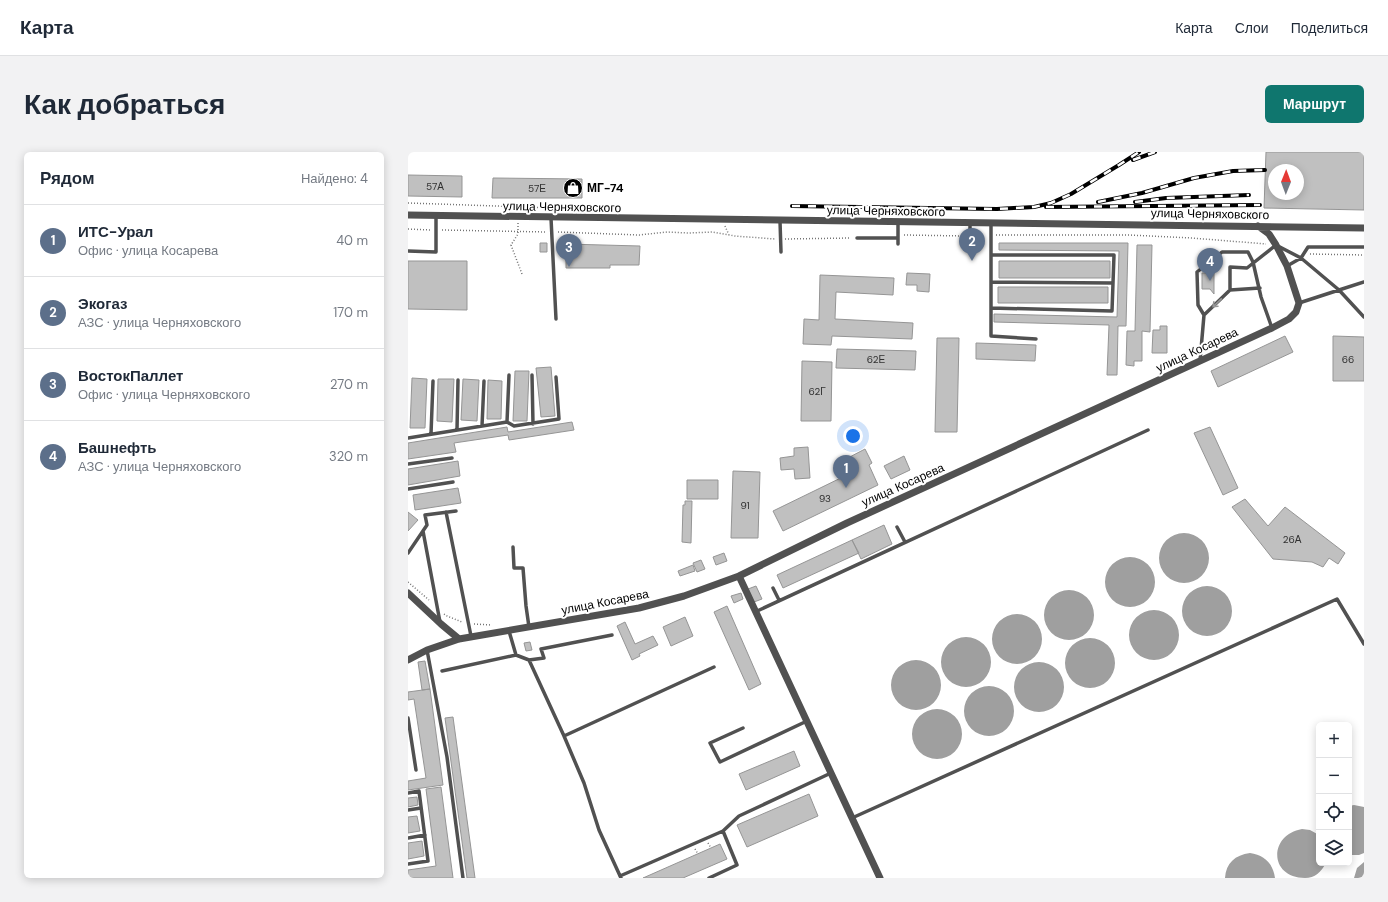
<!DOCTYPE html>
<html lang="ru">
<meta charset="utf-8">
<style>
:root{--surface:#fff;--page:#f2f2f3;--text:#1f2937;--muted:#747a83;--line:#e0e1e3;--accent:#0f766e}
body{margin:0;font-family:"DM Sans",sans-serif;background:var(--page);color:var(--text)}
.controls{position:absolute;right:12px;bottom:12px;display:grid;overflow:hidden;border-radius:6px;box-shadow:0 2px 10px #0003}
.controls button{width:36px;height:36px;display:grid;place-items:center;padding:0;border:0;border-bottom:1px solid var(--line);background:var(--surface);color:var(--text);font:20px sans-serif}
.compass{position:absolute;left:860px;top:12px;width:36px;height:36px;border-radius:50%;background:var(--surface);box-shadow:0 2px 10px #0003;rotate:1deg}
.you{position:absolute;left:445px;top:284px;width:14px;height:14px;margin:-10px;border:3px solid #fff;border-radius:50%;background:#1a73e8;box-shadow:0 0 0 6px #1a73e833}
.badge{display:grid;place-items:center;width:26px;height:26px;border-radius:50%;background:var(--accent);color:#fff;font-size:13px;font-weight:700}
.pin{position:absolute;translate:-50% -33px;filter:drop-shadow(0 1px 2px #0008)}
.pin::after{content:'';position:absolute;top:21px;width:14px;height:12px;background:inherit;clip-path:polygon(0 0,100% 0,50% 100%)}
.list{margin:0;padding:0;list-style:none}
h2{display:flex;justify-content:space-between;align-items:center;height:52px;margin:0;padding:0 16px;font-size:17px}
h2 small{font-size:13px;font-weight:400;color:var(--muted)}
.list li{display:grid;grid-template-columns:26px 1fr auto;gap:12px;align-items:center;box-sizing:border-box;height:72px;padding:0 16px;border-top:1px solid var(--line)}
.list b{display:block;font-size:15px;white-space:nowrap}
.list p{margin:0;font-size:13px;white-space:nowrap;color:var(--muted)}
.list em{font-size:13px;font-style:normal;color:var(--muted)}
.icon{flex:none;width:22px;height:22px;fill:none;stroke:currentColor;stroke-width:2;stroke-linecap:round;stroke-linejoin:round}
.map{position:relative;flex:none;width:956px;height:726px;overflow:hidden;border-radius:6px}
header{display:flex;align-items:center;gap:24px;box-sizing:border-box;height:56px;padding:0 20px;background:var(--surface);border-bottom:1px solid var(--line)}
header strong{font-size:19px}
nav{display:flex;gap:22px;margin-inline-start:auto;font-size:14px}
.intro{display:flex;align-items:center;justify-content:space-between;box-sizing:border-box;height:96px;padding:0 24px}
h1{margin:0;font-size:28px}
.button{padding:10px 18px;border-radius:6px;background:var(--accent);color:#fff;font-size:14px;font-weight:700}
main{display:flex;gap:24px;padding:0 24px}
aside{flex:1;background:var(--surface);border-radius:6px;box-shadow:0 2px 10px #0003}
.map>svg:first-child{display:block}
</style>
<header>
<strong>Карта</strong>
<nav><a>Карта</a><a>Слои</a><a>Поделиться</a></nav>
</header>
<div class="intro"><h1>Как добраться</h1><a class="button">Маршрут</a></div>
<main>
<aside>
<h2>Рядом<small>Найдено: 4</small></h2>
<ul class="list">
<li><span class="badge" style="background:#5c6f8a">1</span><div><b>ИТС-Урал</b><p>Офис · улица Косарева</p></div><em>40 m</em></li>
<li><span class="badge" style="background:#5c6f8a">2</span><div><b>Экогаз</b><p>АЗС · улица Черняховского</p></div><em>170 m</em></li>
<li><span class="badge" style="background:#5c6f8a">3</span><div><b>ВостокПаллет</b><p>Офис · улица Черняховского</p></div><em>270 m</em></li>
<li><span class="badge" style="background:#5c6f8a">4</span><div><b>Башнефть</b><p>АЗС · улица Черняховского</p></div><em>320 m</em></li>
</ul>
</aside>
<div class="map">
<svg width="956" height="726" viewBox="0 0 956 726">
<rect width="100%" height="100%" fill="#fff"/>
<path fill="#9f9f9f" d="M751 406a25 25 0 1 1 50 0a25 25 0 1 1-50 0Z
M697 430a25 25 0 1 1 50 0a25 25 0 1 1-50 0Z
M774 459a25 25 0 1 1 50 0a25 25 0 1 1-50 0Z
M636 463a25 25 0 1 1 50 0a25 25 0 1 1-50 0Z
M721 483a25 25 0 1 1 50 0a25 25 0 1 1-50 0Z
M584 487a25 25 0 1 1 50 0a25 25 0 1 1-50 0Z
M533 510a25 25 0 1 1 50 0a25 25 0 1 1-50 0Z
M657 511a25 25 0 1 1 50 0a25 25 0 1 1-50 0Z
M483 533a25 25 0 1 1 50 0a25 25 0 1 1-50 0Z
M606 535a25 25 0 1 1 50 0a25 25 0 1 1-50 0Z
M556 559a25 25 0 1 1 50 0a25 25 0 1 1-50 0Z
M504 582a25 25 0 1 1 50 0a25 25 0 1 1-50 0Z
M946,653L956,655V701L951,703H941V654Z
M894,677L902,678L911,683V711H918C913,720 907,726 897,726C861,726 860,683 894,677Z
M842,701C856,703 865,711 867,726H817C818,711 827,703 842,701Z
M956,710V726H946L949,716Z"/>
<path fill="#c0c0c0" stroke="#959595" fill-rule="evenodd" d="M858,0H956V58L856,56ZM866,18H890V42H866Z
M0,23L54,24V45L0,44Z
M85,26L174,27V46H84Z
M132,91H139V100H132Z
M591,91H720L718,174H710L709,223H699L701,173L586,170V162L709,165L711,99L591,98Z
M158,92L232,94L231,113H202V116H158Z
M729,93H744L742,180L734,179V209H726V214L718,213L719,179H727Z
M0,109H59V158L0,157Z
M591,109H702V126H591Z
M806,117V142L802,137H794V121H802Z
M499,121L522,122L521,140L509,139V133H498Z
M412,123L486,126L485,143L428,140L427,167L505,171L504,187L424,184L423,193L395,192L396,167L411,168Z
M590,135H700V151H590Z
M752,174H759V201H744L745,178H752Z
M877,184L885,200L810,235L803,219Z
M925,184L956,185V229H925Z
M529,186H551L549,280H527Z
M568,191L628,193L627,209L568,207Z
M429,197L508,199L507,218L428,216Z
M394,209L424,210L423,269H393Z
M143,215L147,264L133,265L128,216Z
M107,219H121L119,269H105Z
M4,226L19,227L17,276H2Z
M30,227H46L44,270L29,269Z
M55,227L71,228L69,269L53,268Z
M80,228L94,229L93,267H79Z
M164,270L166,278L101,288L100,283L46,291L48,300L0,307V291L99,275L100,280Z
M802,275L830,336L815,343L786,281Z
M400,295L402,326L387,327L386,317L373,318L372,306L386,304V296Z
M457,297L464,311L461,313L470,333L375,379L365,359L443,321L436,308Z
M496,304L502,318L483,327L476,314Z
M50,309L52,324L0,333V317Z
M325,319L352,320L350,386H323Z
M279,328H310V347H279Z
M50,336L53,351L7,358L5,343Z
M837,347L860,374L877,355L937,401L930,412L921,406L915,415L904,410L865,407L824,355Z
M277,349H284L283,391L274,390L275,353H277Z
M0,360L10,368L0,379Z
M476,373L484,392L453,407L444,388Z
M444,388L451,401L375,436L369,423Z
M316,401L319,409L308,413L305,405Z
M293,408L297,417L289,420L285,411Z
M285,413L287,419L272,424L270,419Z
M348,434L354,447L346,450L340,437Z
M333,441L335,447L326,451L323,444Z
M319,454L353,532L341,538L306,460Z
M277,465L285,484L263,494L255,475Z
M217,470L227,492L245,484L250,493L231,502L232,504L224,508L209,474Z
M122,490L124,498L118,499L116,491Z
M17,509L22,537L14,538L10,510Z
M22,537L35,633L0,638V629L18,626L6,547L0,548V540Z
M45,565L67,726H59L37,566Z
M386,599L392,614L338,638L331,622Z
M33,635L45,726H0V718L28,714L18,637Z
M401,642L410,664L339,695L329,673Z
M9,645L10,653L0,655V646Z
M9,664L12,679L0,681V665Z
M14,689L16,704L0,707V691Z
M312,692L319,707L275,726H235Z"/>
<g fill="none" stroke-linecap="round" stroke-linejoin="round">
<path stroke="#737373" stroke-width="1.5" stroke-dasharray="1 2" stroke-linecap="butt" d="M0,51L176,57
M110,71V82L103,93L114,122
M317,74L321,83
M0,77L22,78
M34,78L138,80
M150,80L231,83L259,80L280,81L304,80L327,84L367,87
M496,83L556,84
M588,83H721L784,86L858,92
M568,84L576,83
M377,87L443,86
M902,102L956,103
M0,430L21,448
M36,462L39,464L54,470
M66,472L84,473
M300,691L303,696
M287,697L290,702"/>
<path stroke="#515151" stroke-width="3.5" d="M143,66L148,167
M372,69L373,100
M562,71V88
M583,72V156L704,159L706,103H584
M449,86H490
M490,92V70
M0,99L28,100V64
M879,114L893,106L900,95H956
M584,130L705,131
M822,138L852,136
M891,151L931,138L956,165
M583,156V184L628,187
M796,163L790,153L789,120L814,100H840L845,110L853,145L864,176
M792,209L796,163L822,138V115L839,116L868,93L893,106L931,138L956,130
M124,223L125,272
M99,270L101,223
M74,274L76,229
M49,278L50,228
M23,282L25,229
M0,286L99,270L106,274L151,267L148,225
M0,312L44,306
M0,337L45,330
M38,360L63,484
M489,375L497,390
M15,379L32,470
M105,395L106,416H115L118,454L121,475
M0,401L19,373L17,363L48,359
M365,436L371,448
M347,460L740,278
M19,498L39,605L55,726
M108,503L121,508L136,506L133,497L204,483
M121,508L156,584
M34,519L108,503L101,479
M0,566L8,618
M335,576L302,591L312,610L399,569
M0,641L11,639L20,709L0,712
M0,658L13,656
M444,666L929,447L956,492
M0,686L17,683
M212,724L315,679L331,664L423,621
M213,726L191,678L176,631L156,584L306,515
M301,726L329,713L315,679"/>
<path stroke="#515151" stroke-width="7" d="M0,63L956,76
M331,424L472,726
M0,441L33,472L51,487
M0,508L19,498L51,487L231,456L276,444L331,424L439,371L864,176L881,167L888,160L891,151L879,114L868,93L861,82L850,74"/>
<defs>
<path id="rail" d="M725,8L747,0
M690,50L734,41L786,26L825,19L857,18
M727,50L758,46L841,43
M384,54L589,57L626,55L643,51L663,42L711,13L731,0
M638,55L852,53"/>
</defs>
<use href="#rail" stroke="#000" stroke-width="4"/>
<use href="#rail" stroke="#fff" stroke-width="2.5" stroke-dasharray="8" stroke-linecap="butt"/>
</g>
<defs><path id="oneway-shaft" d="M-6 0H5M1.5-3L5.5 0L1.5 3" fill="none" stroke-width="1.6" stroke-linecap="round" stroke-linejoin="round"/></defs>
<use stroke="#979797" href="#oneway-shaft" transform="translate(809 151) rotate(136)"/>
<defs>
<symbol id="shop-disc" viewBox="-11 -11 22 22"><circle r="9.5" fill="#000" stroke="#fff"/><path d="M-5-2.5h2.3a2.7 3.5 0 0 1 5.4 0H5L5.5 6h-11ZM-1.5-2.5h3a1.5 2.3 0 0 0-3 0Z" fill="#fff"/></symbol>
</defs>
<g fill-rule="evenodd">
<use href="#shop-disc" x="154" y="25" width="22" height="22"/>
</g>
<g text-anchor="middle" dominant-baseline="central" stroke-width="4" stroke-linejoin="round" paint-order="stroke">
<g font-size="10" fill="#303030">
<text x="27" y="34">57А</text>
<text x="129" y="36">57Е</text>
<text x="468" y="207">62Е</text>
<text x="940" y="207">66</text>
<text x="409" y="239">62Г</text>
<text x="417" y="346">93</text>
<text x="337" y="353">91</text>
<text x="884" y="387">26А</text>
</g>
<g font-size="12" font-weight="bold" fill="#000" stroke="#fff" text-anchor="start">
<text x="179" y="36">МГ-74</text>
</g>
<g font-size="12" fill="#000" stroke="#fff">
<text transform="translate(154 55) rotate(1)">улица Черняховского</text>
<text transform="translate(478 59) rotate(1)">улица Черняховского</text>
<text transform="translate(802 62) rotate(1)">улица Черняховского</text>
<text transform="translate(789 198) rotate(-25)">улица Косарева</text>
<text transform="translate(495 333) rotate(-24)">улица Косарева</text>
<text transform="translate(197 450) rotate(-11)">улица Косарева</text>
</g>
</g>
</svg>
<div class="controls">
<button>+</button>
<button>−</button>
<button><svg class="icon" aria-label="locate" viewBox="0 0 24 24"><circle cx="12" cy="12" r="6"/><path d="M12 2v4M12 18v4M2 12h4M18 12h4"/></svg></button>
<button><svg class="icon" aria-label="layers" viewBox="0 0 24 24"><path d="M12 4l9 5-9 5-9-5zM3 14l9 5 9-5"/></svg></button>
</div>
<svg class="compass" viewBox="-18 -18 36 36"><path d="M0-13l5 13h-10z" fill="#e53935"/><path d="M0 13l5-13h-10z" fill="#747a83"/></svg>
<div class="you"></div>
<div class="pin badge" style="left:438px;top:336px;background:#5c6f8a">1</div>
<div class="pin badge" style="left:564px;top:109px;background:#5c6f8a">2</div>
<div class="pin badge" style="left:161px;top:115px;background:#5c6f8a">3</div>
<div class="pin badge" style="left:802px;top:129px;background:#5c6f8a">4</div>
</div>
</main>
